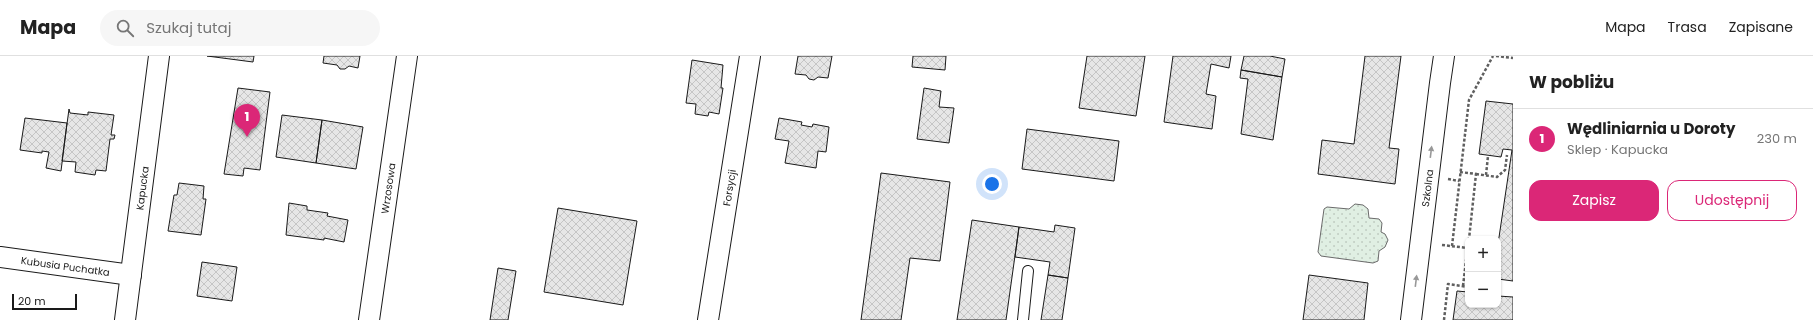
<!DOCTYPE html>
<html lang="pl">
<meta charset="utf-8">
<style>
:root{--surface:#fff;--page:#f6f6f6;--text:#222;--muted:#767676;--line:#e0e0e0;--accent:#db2777}
body{margin:0;font-family:Poppins,sans-serif;background:var(--page);color:var(--text)}
.controls{position:absolute;right:12px;bottom:12px;display:grid;overflow:hidden;border-radius:8px;box-shadow:0 1px 3px #0004}
.controls button{width:36px;height:36px;display:grid;place-items:center;padding:0;border:0;border-bottom:1px solid var(--line);background:var(--surface);color:var(--text);font:20px sans-serif}
.scale{position:absolute;left:12px;bottom:10px;width:65px;box-sizing:border-box;padding-left:4px;border:2px solid #1a1a1a;border-top:0;font-size:11px;line-height:14px;white-space:nowrap;color:#1a1a1a;-webkit-text-stroke:3px #fff;paint-order:stroke}
.you{position:absolute;left:992px;top:128px;width:14px;height:14px;margin:-10px;border:3px solid #fff;border-radius:50%;background:#1a73e8;box-shadow:0 0 0 6px #1a73e833}
.badge{display:grid;place-items:center;width:26px;height:26px;border-radius:50%;background:var(--accent);color:#fff;font-size:13px;font-weight:700}
.pin{position:absolute;translate:-50% -33px;filter:drop-shadow(0 1px 2px #0008)}
.pin::after{content:'';position:absolute;top:21px;width:14px;height:12px;background:inherit;clip-path:polygon(0 0,100% 0,50% 100%)}
.list{margin:0;padding:0;list-style:none}
h2{display:flex;justify-content:space-between;align-items:center;height:52px;margin:0;padding:0 16px;font-size:17px}
h2 small{font-size:13px;font-weight:400;color:var(--muted)}
.list li{display:grid;grid-template-columns:26px 1fr auto;gap:12px;align-items:center;box-sizing:border-box;height:60px;padding:0 16px;border-top:1px solid var(--line)}
.list b{display:block;font-size:15px;white-space:nowrap}
.list p{margin:0;font-size:13px;white-space:nowrap;color:var(--muted)}
.list em{font-size:13px;font-style:normal;color:var(--muted)}
.actions{display:flex;gap:8px;padding:12px 16px}
.actions a{flex:1;padding:9px 0;border:1px solid var(--accent);border-radius:12px;text-align:center;font-size:14px;color:var(--accent)}
.actions .main{background:var(--accent);color:#fff}
.icon{flex:none;width:22px;height:22px;fill:none;stroke:currentColor;stroke-width:2;stroke-linecap:round;stroke-linejoin:round}
.map{position:relative;flex:none;width:1513px;height:264px;overflow:hidden}
header{display:flex;align-items:center;gap:24px;box-sizing:border-box;height:56px;padding:0 20px;background:var(--surface);border-bottom:1px solid var(--line)}
header strong{font-size:19px}
nav{display:flex;gap:22px;margin-inline-start:auto;font-size:14px}
.search{width:280px;height:36px;background:var(--page);display:flex;align-items:center;gap:10px;box-sizing:border-box;padding:0 14px;border-radius:22px;color:var(--muted);font-size:15px}
main{display:flex}
aside{flex:1;background:var(--surface)}
.map>svg:first-child{display:block}
</style>
<header>
<strong>Mapa</strong>
<div class="search"><svg class="icon" aria-label="search" viewBox="0 0 24 24"><circle cx="10" cy="10" r="6"/><path d="M15 15l6 6"/></svg>Szukaj tutaj</div>
<nav><a>Mapa</a><a>Trasa</a><a>Zapisane</a></nav>
</header>
<main>
<div class="map">
<svg width="1513" height="264" viewBox="0 0 1513 264">
<defs>
<pattern id="grass-dots" width="8" height="8" patternUnits="userSpaceOnUse"><rect width="8" height="8" fill="#e0efe3"/><path d="M2 2h.1M6 6h.1" fill="none" stroke="#c0ccc2" stroke-width="1.8" stroke-linecap="round"/></pattern>
<pattern id="building-cross-hatch" width="8" height="8" patternUnits="userSpaceOnUse"><rect width="8" height="8" fill="#e6e6e6"/><path d="M0 0l8 8M0 8l8-8" fill="none" stroke="#c5c5c5"/></pattern>
</defs>
<rect width="100%" height="100%" fill="#fff"/>
<path fill="url(#grass-dots)" stroke="#6a6a6a" d="M1355,148L1363,149L1368,153L1369,162L1379,163L1382,167L1381,176L1385,178L1388,184L1385,191L1379,195L1378,205L1373,207L1321,200L1318,196L1324,153L1327,151L1349,153Z"/>
<path fill="url(#building-cross-hatch)" stroke="#1a1a1a" d="M207,0H254L253,6Z
M324,0H360L358,12L349,10L345,13H340L337,9L323,7Z
M798,0H832L828,22L818,21L814,24L809,23L806,19L795,18Z
M913,0H946L945,14L912,11Z
M1087,0H1145L1136,60L1079,52Z
M1173,0H1231L1229,12L1211,8L1206,38L1216,40L1212,73L1164,66Z
M1244,0H1270L1285,3L1282,21L1241,14Z
M1365,0H1401L1389,92L1399,93L1395,128L1318,118L1322,84L1354,88Z
M692,4L723,9L721,32H723L719,58L709,56L708,60L695,58L696,48L686,47Z
M1241,14L1282,21L1273,84L1241,78L1248,23L1240,22Z
M238,32L270,36L260,114L244,112L243,120L224,118Z
M924,32L941,35L939,51L954,52L949,87L917,83Z
M1486,45L1513,48V225L1498,223V188L1512,94L1503,93L1501,101L1479,98Z
M69,53L70,57L88,59V56L114,59L111,79H115L114,83H110L106,115L96,114L95,119L75,116L76,106L62,105Z
M282,59L322,64L316,107L276,101Z
M25,62L67,67L61,115L46,112L49,96L42,95V97L20,94Z
M779,62L802,66L801,69L812,71L813,68L829,71L826,96L818,95L816,112L785,107L789,85L775,83Z
M322,64L363,71L356,113L316,107Z
M1027,73L1119,85L1114,125L1022,113Z
M881,117L950,126L940,205L910,202L901,264H861Z
M179,127L204,130L203,143H206L201,179L168,175L174,139H177Z
M289,147L307,150V154L328,157L327,160L348,164L344,186L324,182V184L286,179Z
M558,152L637,165L623,249L544,236Z
M972,164L1019,171L1006,264H957Z
M1055,169L1075,172L1068,222L1048,219L1050,206L1015,201L1019,171L1054,176Z
M202,206L237,211L232,245L197,240Z
M498,212L516,215L508,264H490Z
M1048,219L1068,222L1062,264H1041Z
M1309,219L1368,227L1364,264H1303Z
M1457,235L1468,236V249H1498V240L1513,241V264H1453Z"/>
<g fill="none" stroke-linecap="round" stroke-linejoin="round">
<defs>
<path id="service" d="M1023,264L1028,215"/>
<g id="minor">
<path id="s1" d="M0,201L131,219"/>
<path id="s2" d="M125,264L159,0"/>
<path id="s3" d="M369,264L407,0"/>
<path id="s4" d="M708,264L750,0"/>
<path id="s5" d="M1411,264L1440,27L1444,0"/>
</g>
</defs>
<use href="#service" stroke="#1a1a1a" stroke-width="12"/>
<use href="#minor" stroke="#1a1a1a" stroke-width="22"/>
<path stroke="#5f5f5f" stroke-width="2.5" stroke-dasharray="3 2" stroke-linecap="butt" d="M1496,0L1513,2
M1460,116L1476,118L1469,183
M1476,118L1497,121L1505,114L1507,99
M1486,119L1488,100
M1448,123L1459,125
M1442,189L1468,192
M1452,190L1469,44L1493,0
M1463,230L1468,188
M1444,264L1448,228L1468,231"/>
<use href="#service" stroke="#fff" stroke-width="10"/>
<use href="#minor" stroke="#fff" stroke-width="20"/>
</g>
<defs><path id="oneway-solid" d="M-6-.8H1V-3.2L6.5 0L1 3.2V.8H-6Z"/></defs>
<g fill="#989898">
<use href="#oneway-solid" transform="translate(1431 96) rotate(-83)"/>
<use href="#oneway-solid" transform="translate(1416 225) rotate(-83)"/>
</g>
<g text-anchor="middle" dominant-baseline="central" stroke-width="3" stroke-linejoin="round" paint-order="stroke">
<g font-size="10" fill="#1a1a1a" stroke="#fff">
<text stroke="none"><textPath href="#s2" startOffset="133">Kapucka</textPath></text>
<text stroke="none"><textPath href="#s3" startOffset="133">Wrzosowa</textPath></text>
<text stroke="none"><textPath href="#s4" startOffset="134">Forsycji</textPath></text>
<text stroke="none"><textPath href="#s5" startOffset="133">Szkolna</textPath></text>
<text stroke="none"><textPath href="#s1" startOffset="66">Kubusia Puchatka</textPath></text>
</g>
</g>
</svg>
<div class="controls">
<button>+</button>
<button>−</button>
</div>
<div class="scale">20 m</div>
<div class="you"></div>
<div class="pin badge" style="left:247px;top:81px">1</div>
</div>
<aside>
<h2>W pobliżu<small></small></h2>
<ul class="list">
<li><span class="badge">1</span><div><b>Wędliniarnia u Doroty</b><p>Sklep · Kapucka</p></div><em>230 m</em></li>
</ul>
<div class="actions"><a class="main">Zapisz</a><a>Udostępnij</a></div>
</aside>
</main>
